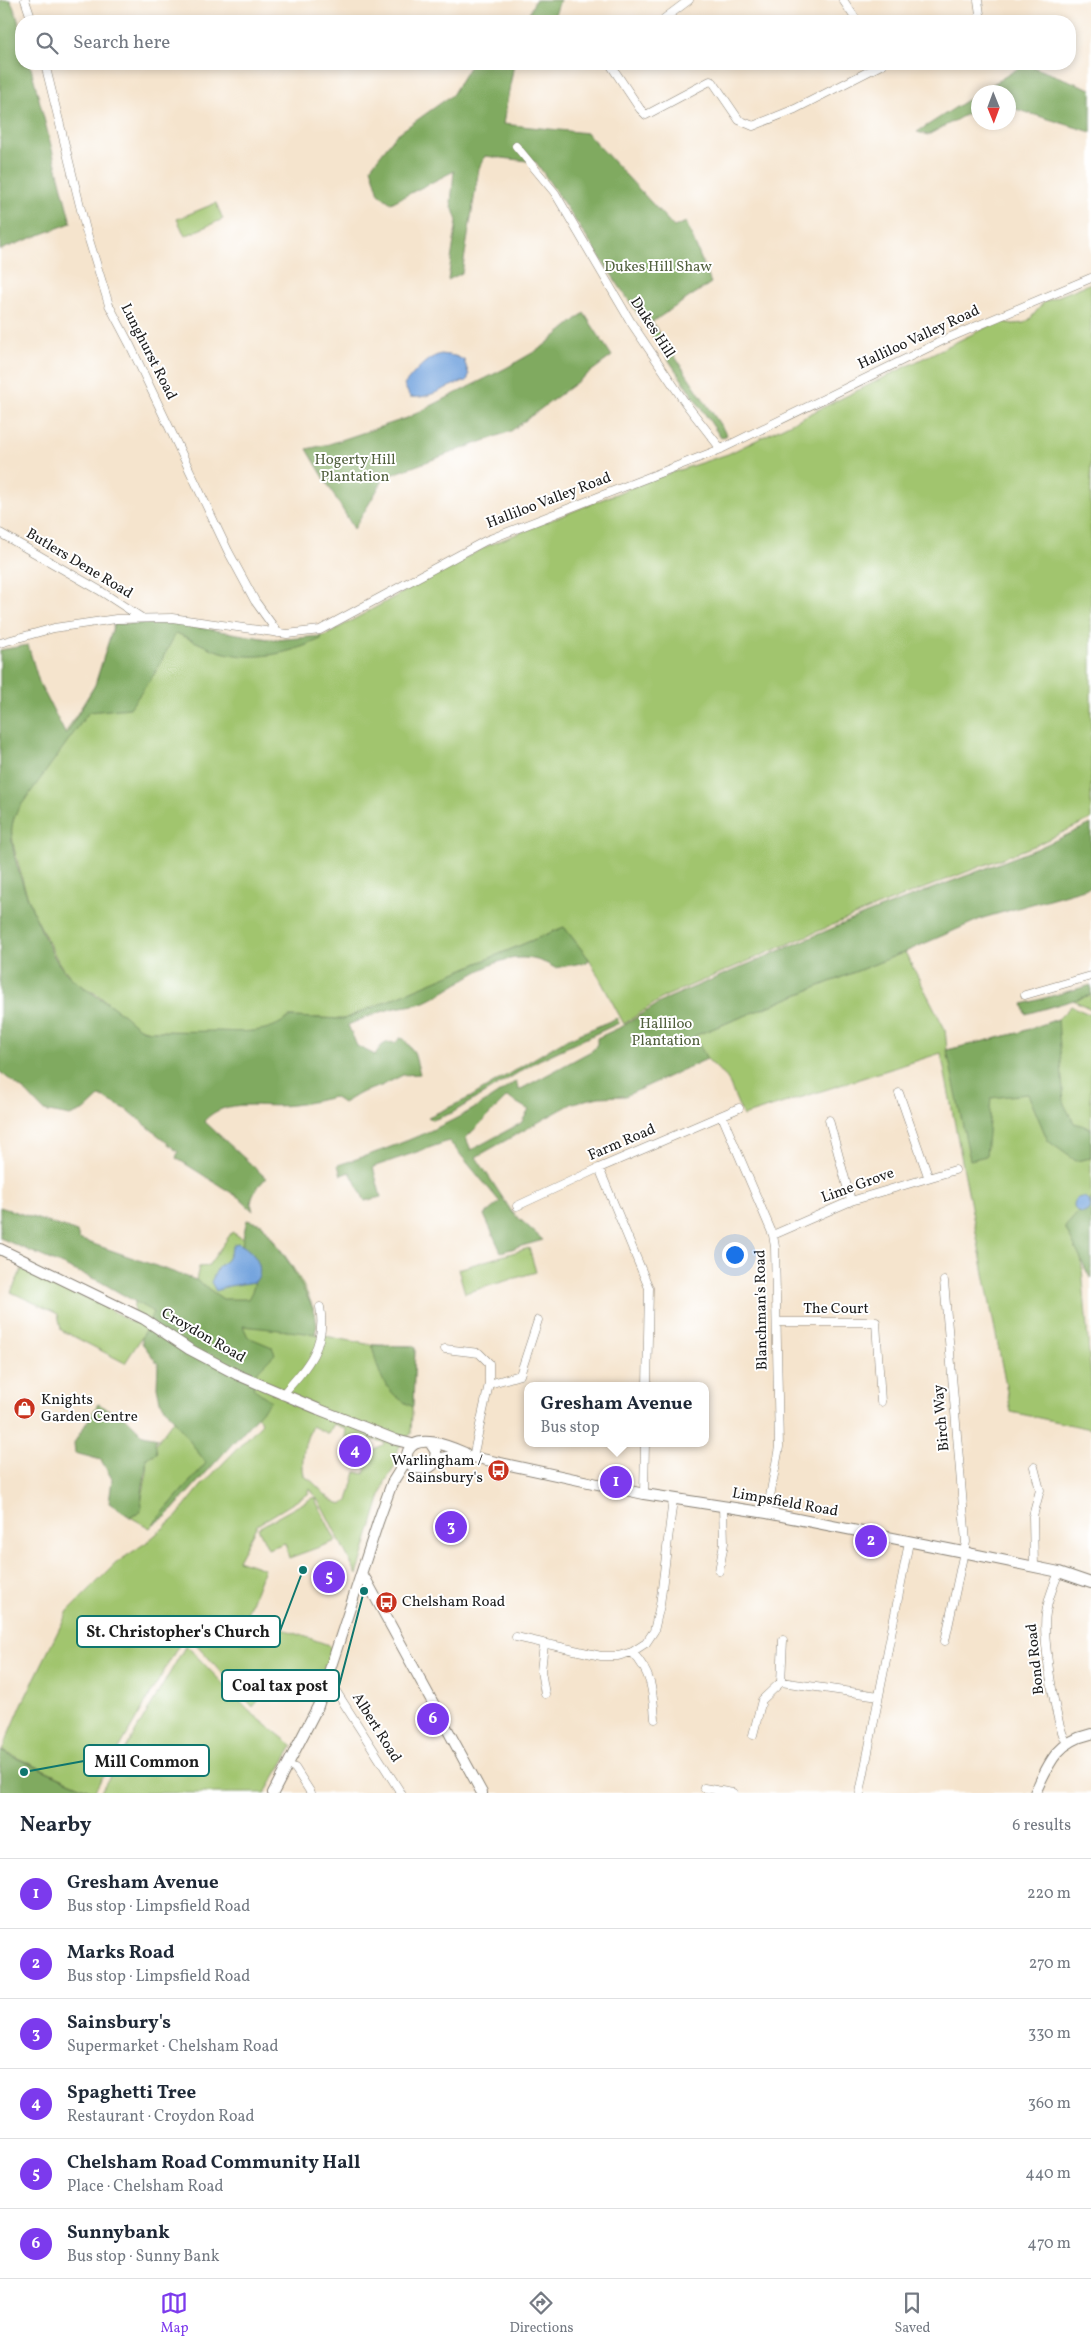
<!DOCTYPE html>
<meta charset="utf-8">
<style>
:root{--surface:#fff;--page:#f6f6f7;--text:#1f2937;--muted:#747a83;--line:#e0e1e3;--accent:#7c3aed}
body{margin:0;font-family:Vollkorn,serif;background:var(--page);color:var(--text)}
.compass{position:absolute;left:971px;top:85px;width:45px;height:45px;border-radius:50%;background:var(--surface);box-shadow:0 2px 8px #0003;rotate:179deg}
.you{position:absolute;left:734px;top:1254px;width:18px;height:18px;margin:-12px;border:4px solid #fff;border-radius:50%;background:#1a73e8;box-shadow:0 0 0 8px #1a73e833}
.badge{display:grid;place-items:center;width:32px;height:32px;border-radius:50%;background:var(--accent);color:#fff;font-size:16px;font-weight:700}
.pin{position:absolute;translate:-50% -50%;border:2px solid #fff;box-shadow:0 1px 5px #0006}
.popup{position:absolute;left:524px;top:1382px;width:185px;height:65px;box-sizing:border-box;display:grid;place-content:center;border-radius:10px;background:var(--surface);filter:drop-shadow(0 1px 4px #0005);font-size:16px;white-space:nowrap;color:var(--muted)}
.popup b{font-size:19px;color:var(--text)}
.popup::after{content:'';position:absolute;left:50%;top:100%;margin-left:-10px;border:10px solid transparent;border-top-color:var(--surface)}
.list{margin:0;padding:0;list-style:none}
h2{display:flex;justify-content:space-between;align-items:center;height:65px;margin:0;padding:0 20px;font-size:21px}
h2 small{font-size:16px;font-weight:400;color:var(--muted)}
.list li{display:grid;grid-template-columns:32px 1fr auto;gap:15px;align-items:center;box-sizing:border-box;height:70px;padding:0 20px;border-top:1px solid var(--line)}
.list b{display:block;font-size:19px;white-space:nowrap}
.list p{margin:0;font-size:16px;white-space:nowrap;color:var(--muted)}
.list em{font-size:16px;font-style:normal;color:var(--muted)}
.icon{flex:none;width:28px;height:28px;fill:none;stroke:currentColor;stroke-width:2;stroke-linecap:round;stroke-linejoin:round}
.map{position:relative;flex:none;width:1091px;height:1793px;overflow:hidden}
.search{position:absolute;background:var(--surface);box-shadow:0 2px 8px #0003;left:15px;right:15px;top:15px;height:55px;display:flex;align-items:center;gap:12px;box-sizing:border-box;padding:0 18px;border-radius:20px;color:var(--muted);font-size:19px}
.sheet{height:485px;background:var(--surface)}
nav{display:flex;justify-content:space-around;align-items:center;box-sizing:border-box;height:70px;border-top:1px solid var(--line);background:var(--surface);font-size:14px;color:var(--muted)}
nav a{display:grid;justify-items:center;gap:2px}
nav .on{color:var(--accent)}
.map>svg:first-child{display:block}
</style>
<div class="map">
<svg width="1091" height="1793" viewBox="0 0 1091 1793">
<rect width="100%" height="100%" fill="#fff"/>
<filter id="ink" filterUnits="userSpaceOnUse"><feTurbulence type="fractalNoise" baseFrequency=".02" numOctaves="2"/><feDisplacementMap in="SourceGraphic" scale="10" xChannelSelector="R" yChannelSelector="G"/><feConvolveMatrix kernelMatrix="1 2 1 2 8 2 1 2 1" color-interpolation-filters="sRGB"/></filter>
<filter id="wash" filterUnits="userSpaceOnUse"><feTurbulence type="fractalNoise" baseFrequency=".0096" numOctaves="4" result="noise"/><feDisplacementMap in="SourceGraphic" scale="20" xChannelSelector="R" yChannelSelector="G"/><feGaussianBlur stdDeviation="1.12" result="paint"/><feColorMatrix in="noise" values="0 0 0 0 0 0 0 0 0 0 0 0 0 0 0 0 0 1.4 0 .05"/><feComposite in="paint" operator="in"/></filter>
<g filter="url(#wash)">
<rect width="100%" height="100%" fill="#f5e4cd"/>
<path fill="#a1c56e" stroke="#5e7045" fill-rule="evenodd" d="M216,203L223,219L185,236L177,219Z
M1091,283V819L1034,846L868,910L664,997L624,1024L589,959L564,927L345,1019L290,1017L279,1026L267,1030L246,1032L150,1031L139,1028L98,995L75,982L59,963L34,914L24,886L14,848L11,828L16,812L95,685L114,624C133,623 153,622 172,623C213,628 306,656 340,627L487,546L655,478L728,454L999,321L1013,324L1024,323L1030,319L1044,302Z
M905,952L945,1029L947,1050L1018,1033L1058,1019L1071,1006L1091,1015V1219L1078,1218L1091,1378V1429L1011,1412L941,1053L743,1116L727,1078L707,1059L694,1036Z
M1091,995V1009L1073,1000Z
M262,1224C282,1252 321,1299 315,1334L372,1345L413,1346L415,1348L411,1434L405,1439L397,1451L398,1462L385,1482L357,1575L324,1510L310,1488L308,1494L257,1525L238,1560L264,1569L246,1616L329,1645L332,1649L316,1700L277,1678L253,1707L186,1633L94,1792L2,1751L22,1704L68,1611L116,1563L147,1542L177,1516L202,1485L262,1423L257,1416L142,1337L125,1363L61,1330L58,1314L11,1292L22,1269L108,1308L133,1323L134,1302L161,1309L197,1313L196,1280L199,1267L208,1266L232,1232L246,1241ZM334,1424L346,1429L345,1437C358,1443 371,1437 385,1443L373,1452L364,1474L356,1472L348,1501L343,1504C325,1502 320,1484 304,1476C301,1458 304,1442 312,1426L328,1434Z
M529,1248L536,1272L465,1293L458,1269Z
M174,1419L206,1463L150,1528L130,1517L139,1513L147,1472L146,1457Z
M314,1497L336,1541L289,1558L285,1543L268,1549L258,1528Z
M186,1645L249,1711L293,1746L265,1793H100Z"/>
<path fill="#80aa61" stroke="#4e633e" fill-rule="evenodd" d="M0,0H10C22,23 21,38 21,64H30L71,223L0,250Z
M535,0H560L553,21H526Z
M471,64H514L503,124L587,133L674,227L686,222L711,283L652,322L727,435L721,438L536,162L485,156L479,168L462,273L448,280L457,221L451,203L454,171L391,203L379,194L371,167L396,135L452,95Z
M1025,64L1091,89V132L1009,107L1008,92H980Z
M978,93V108L928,135L917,132Z
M584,313L612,356L511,431L385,477L354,529L307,449L329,444L407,418L506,368L541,348Z
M171,623L274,640L321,636V639C286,655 250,663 212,649C200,644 188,638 176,633L155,673L130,708L89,712L25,800C19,808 13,816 12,827C7,856 42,937 58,963C73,985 100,996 120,1012C127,1017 134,1025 141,1029C151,1033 203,1031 217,1031C244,1032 268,1034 289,1017L344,1019L564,927L589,959L587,962L555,968C506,938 467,983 425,1002C415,1006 402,1006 391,1009C376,1013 362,1019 348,1025L357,1046L375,1055C380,1047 384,1040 395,1043L400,1038L404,1039L414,1052L420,1074L403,1075L381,1086L360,1093L343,1103L334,1097C320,1100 306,1104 292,1105C261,1109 227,1096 204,1121L266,1178C256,1189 248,1196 253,1211L238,1197L176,1158L178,1152L129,1111L100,1096L85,1110L70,1116L44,1111L27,1093L0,1072V650L28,645L39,682L66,735L95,685L114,624Z
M1091,824V887L983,918L905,952L694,1036L707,1059L625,1096L599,1097L573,1103L476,1157L512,1212L543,1240L501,1252L484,1215L500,1202L449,1141L373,1167L381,1197L365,1201L350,1172L341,1175L338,1165C401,1145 463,1121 516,1081L519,1090L593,1050L597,1044V1038L623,1026L666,999L866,914L1036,849ZM507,1097L529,1110L521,1123L471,1150L466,1138Z
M1091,985V995L1026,1014L1023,1004Z
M617,1018L619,1023L539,1060L452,1113L433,1120L428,1117L469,1098L563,1041Z
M1058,1019L1064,1104L1074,1123L1091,1128V1158L1076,1161L1048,1141L1028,1094L991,1098L986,1156L970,1160L947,1050L1018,1033Z
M1091,1198V1278H1090L1065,1227Z
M0,1207L66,1228L77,1232L79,1239L196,1280L223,1299H248C262,1275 249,1279 243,1260C240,1247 244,1232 247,1220L262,1224L288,1261L313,1308L317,1324L315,1334L243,1326L248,1337L272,1347L275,1354L257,1372L253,1388L271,1401L167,1516L152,1525L206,1463L160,1401L157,1387L158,1364L142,1343V1337L153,1312L99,1281L0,1238Z
M372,1345L413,1346L415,1348L413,1407C383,1392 379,1375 372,1345Z
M98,1404L127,1419L143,1435L158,1438L155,1442L157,1453L146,1458C147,1471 143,1481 142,1494C141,1502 143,1505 139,1513L130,1517L109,1503L112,1479L101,1460L75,1453L74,1443Z
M0,1751L96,1793H0Z"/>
<path fill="#74a4de" stroke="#48607d" d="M441,354L455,356L464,360L469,375L467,381C448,384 430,400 410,397L404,385C414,373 425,358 441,354Z
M1074 1205a8 8 0 1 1 16 0a8 8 0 1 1-16 0Z
M238,1243C251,1249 268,1267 255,1282L229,1286L216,1291L211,1282L218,1267L227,1260L234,1244Z"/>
</g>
<g filter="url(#ink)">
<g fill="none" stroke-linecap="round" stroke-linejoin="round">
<defs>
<path id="street" d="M25,0L32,21
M843,0L857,21
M978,0L981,21
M661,21L689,0
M45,64L86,230L109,305L130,345L228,551L255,601L278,633
M610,64L640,109L646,115L710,81L713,82L739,120L753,126L795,109L883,64
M516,146L555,193L632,324L686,404L721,449
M0,533L99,590L142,618
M0,643L54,628L116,619L172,618L287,634L320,630L485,541L721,449L946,339L1091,278
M1025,995L1091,976
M899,1093L928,1176
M722,1116L773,1235L775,1247L779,1447L767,1513
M829,1120L851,1201
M599,1168L649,1288L647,1386
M517,1206L599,1168L739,1108
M773,1235L851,1201L955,1170
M944,1281L966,1542L945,1641
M777,1322H876L881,1402
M445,1349L479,1353L489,1363V1384
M282,1395C307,1367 327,1346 320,1307
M473,1457L489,1384L520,1375L538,1320
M644,1494L645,1443
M1034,1567L1033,1516L1040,1490L1034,1467
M719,1571L724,1543L723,1507
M1059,1572C1053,1586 1048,1599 1046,1613C1042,1635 1055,1725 1067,1743
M516,1637L601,1656H618L632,1652L646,1643L654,1631L660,1605L673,1499
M544,1644L541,1671L545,1694
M632,1652C652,1673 653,1692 655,1719
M327,1677L401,1793
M781,1682L783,1640
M753,1735L762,1700L781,1682L879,1696
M289,1765L295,1768L311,1793
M704,1788L733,1793
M860,1793L909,1542"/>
<path id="secondary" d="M0,1249L144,1319L189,1349L238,1375L318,1409L396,1440L412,1444
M431,1444L436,1452L433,1465L427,1469L414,1468C409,1464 405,1458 408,1451C417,1432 451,1447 465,1453
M436,1459L453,1456L473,1457L644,1494L767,1513L963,1552L1059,1572L1091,1583
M362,1577L366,1580L482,1793
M273,1793L318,1706L378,1522L392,1483L407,1459
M1035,1793C1049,1763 1056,1742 1091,1734"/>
</defs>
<use href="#street" stroke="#888074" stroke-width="9"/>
<use href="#secondary" stroke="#888074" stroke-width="12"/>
<use href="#street" stroke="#fff" stroke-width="8"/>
<use href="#secondary" stroke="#fff" stroke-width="10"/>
</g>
</g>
<defs>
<symbol id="shop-disc" viewBox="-11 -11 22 22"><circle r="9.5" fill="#c8321e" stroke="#fff"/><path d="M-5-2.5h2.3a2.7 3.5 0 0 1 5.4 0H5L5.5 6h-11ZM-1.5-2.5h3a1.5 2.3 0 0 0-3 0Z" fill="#fff"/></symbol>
<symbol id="bus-disc" viewBox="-11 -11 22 22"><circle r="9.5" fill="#c8321e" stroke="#fff"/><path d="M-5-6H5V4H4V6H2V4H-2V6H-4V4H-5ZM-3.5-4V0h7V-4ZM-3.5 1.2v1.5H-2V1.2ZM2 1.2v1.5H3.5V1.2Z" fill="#fff"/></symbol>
</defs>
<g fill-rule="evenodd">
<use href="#shop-disc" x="12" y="1396" width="25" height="25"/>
<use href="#bus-disc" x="486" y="1458" width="25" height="25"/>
<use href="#bus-disc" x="374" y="1590" width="25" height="25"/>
</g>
<g text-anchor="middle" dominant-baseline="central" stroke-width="4" stroke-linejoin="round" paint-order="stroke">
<g font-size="15" fill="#51603d" stroke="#fff">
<text x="658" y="267">Dukes Hill Shaw</text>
<text x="355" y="460">Hogerty Hill<tspan x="355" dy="17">Plantation</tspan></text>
<text x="666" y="1024">Halliloo<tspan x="666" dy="17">Plantation</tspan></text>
</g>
<g font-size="15" fill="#1c1c1c" stroke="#fff">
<text transform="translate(652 328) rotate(57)">Dukes Hill</text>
<text transform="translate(919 338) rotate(-25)">Halliloo Valley Road</text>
<text transform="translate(148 352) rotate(63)">Lunghurst Road</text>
<text transform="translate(549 501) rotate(-21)">Halliloo Valley Road</text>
<text transform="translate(79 564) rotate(31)">Butlers Dene Road</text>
<text transform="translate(622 1143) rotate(-23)">Farm Road</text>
<text transform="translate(858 1186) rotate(-20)">Lime Grove</text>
<text x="836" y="1309">The Court</text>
<text transform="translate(762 1310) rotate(-91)">Blanchman's Road</text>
<text transform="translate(203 1336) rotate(30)">Croydon Road</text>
<text transform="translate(942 1418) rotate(-95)">Birch Way</text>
<text transform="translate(785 1503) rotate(10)">Limpsfield Road</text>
<text transform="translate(1036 1659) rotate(-96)">Bond Road</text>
<text transform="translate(376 1728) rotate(58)">Albert Road</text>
</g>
<g font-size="15" fill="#1c1c1c" stroke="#fff" text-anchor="start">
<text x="41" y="1400">Knights<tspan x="41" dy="17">Garden Centre</tspan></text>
<text x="483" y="1461" text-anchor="end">Warlingham /<tspan x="483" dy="17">Sainsbury's</tspan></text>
<text x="402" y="1602">Chelsham Road</text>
</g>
</g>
<path fill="none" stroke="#0f766e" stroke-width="2" d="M303 1570L280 1631M364 1591L339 1686M24 1772L84 1761"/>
<g fill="#0f766e" stroke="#fff" stroke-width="2">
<circle cx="303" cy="1570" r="5"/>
<circle cx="364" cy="1591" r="5"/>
<circle cx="24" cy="1772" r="5"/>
</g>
<g fill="#fff" stroke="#0f766e" stroke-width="2">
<rect x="77" y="1616" width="203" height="31" rx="5"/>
<rect x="222" y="1670" width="117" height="31" rx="5"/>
<rect x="84" y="1745" width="125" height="31" rx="5"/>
</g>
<g font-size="16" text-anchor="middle" font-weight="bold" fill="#1c1c1c">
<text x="178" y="1637">St. Christopher's Church</text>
<text x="280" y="1691">Coal tax post</text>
<text x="147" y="1767">Mill Common</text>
</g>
</svg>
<svg class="compass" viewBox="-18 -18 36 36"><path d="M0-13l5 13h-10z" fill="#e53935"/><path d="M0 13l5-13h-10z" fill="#747a83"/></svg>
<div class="you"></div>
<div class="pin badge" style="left:616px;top:1482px">1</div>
<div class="popup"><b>Gresham Avenue</b>Bus stop</div>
<div class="pin badge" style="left:871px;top:1541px">2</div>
<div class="pin badge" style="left:451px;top:1527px">3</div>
<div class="pin badge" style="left:355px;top:1451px">4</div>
<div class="pin badge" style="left:329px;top:1577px">5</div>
<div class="pin badge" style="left:433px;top:1719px">6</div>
<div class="search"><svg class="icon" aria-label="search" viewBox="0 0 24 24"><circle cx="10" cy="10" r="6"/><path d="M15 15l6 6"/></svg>Search here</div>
</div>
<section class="sheet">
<h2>Nearby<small>6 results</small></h2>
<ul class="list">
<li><span class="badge">1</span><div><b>Gresham Avenue</b><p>Bus stop · Limpsfield Road</p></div><em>220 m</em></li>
<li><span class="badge">2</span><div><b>Marks Road</b><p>Bus stop · Limpsfield Road</p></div><em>270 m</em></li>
<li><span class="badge">3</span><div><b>Sainsbury's</b><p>Supermarket · Chelsham Road</p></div><em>330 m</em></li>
<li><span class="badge">4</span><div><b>Spaghetti Tree</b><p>Restaurant · Croydon Road</p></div><em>360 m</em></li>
<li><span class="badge">5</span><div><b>Chelsham Road Community Hall</b><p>Place · Chelsham Road</p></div><em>440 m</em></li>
<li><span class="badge">6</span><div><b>Sunnybank</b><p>Bus stop · Sunny Bank</p></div><em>470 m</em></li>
</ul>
</section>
<nav>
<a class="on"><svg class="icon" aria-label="map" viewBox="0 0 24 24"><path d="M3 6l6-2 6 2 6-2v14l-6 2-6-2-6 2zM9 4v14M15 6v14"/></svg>Map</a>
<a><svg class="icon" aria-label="directions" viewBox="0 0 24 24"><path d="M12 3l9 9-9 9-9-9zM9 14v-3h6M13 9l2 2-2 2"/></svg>Directions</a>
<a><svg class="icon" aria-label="saved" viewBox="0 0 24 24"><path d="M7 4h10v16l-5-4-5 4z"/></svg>Saved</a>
</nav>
